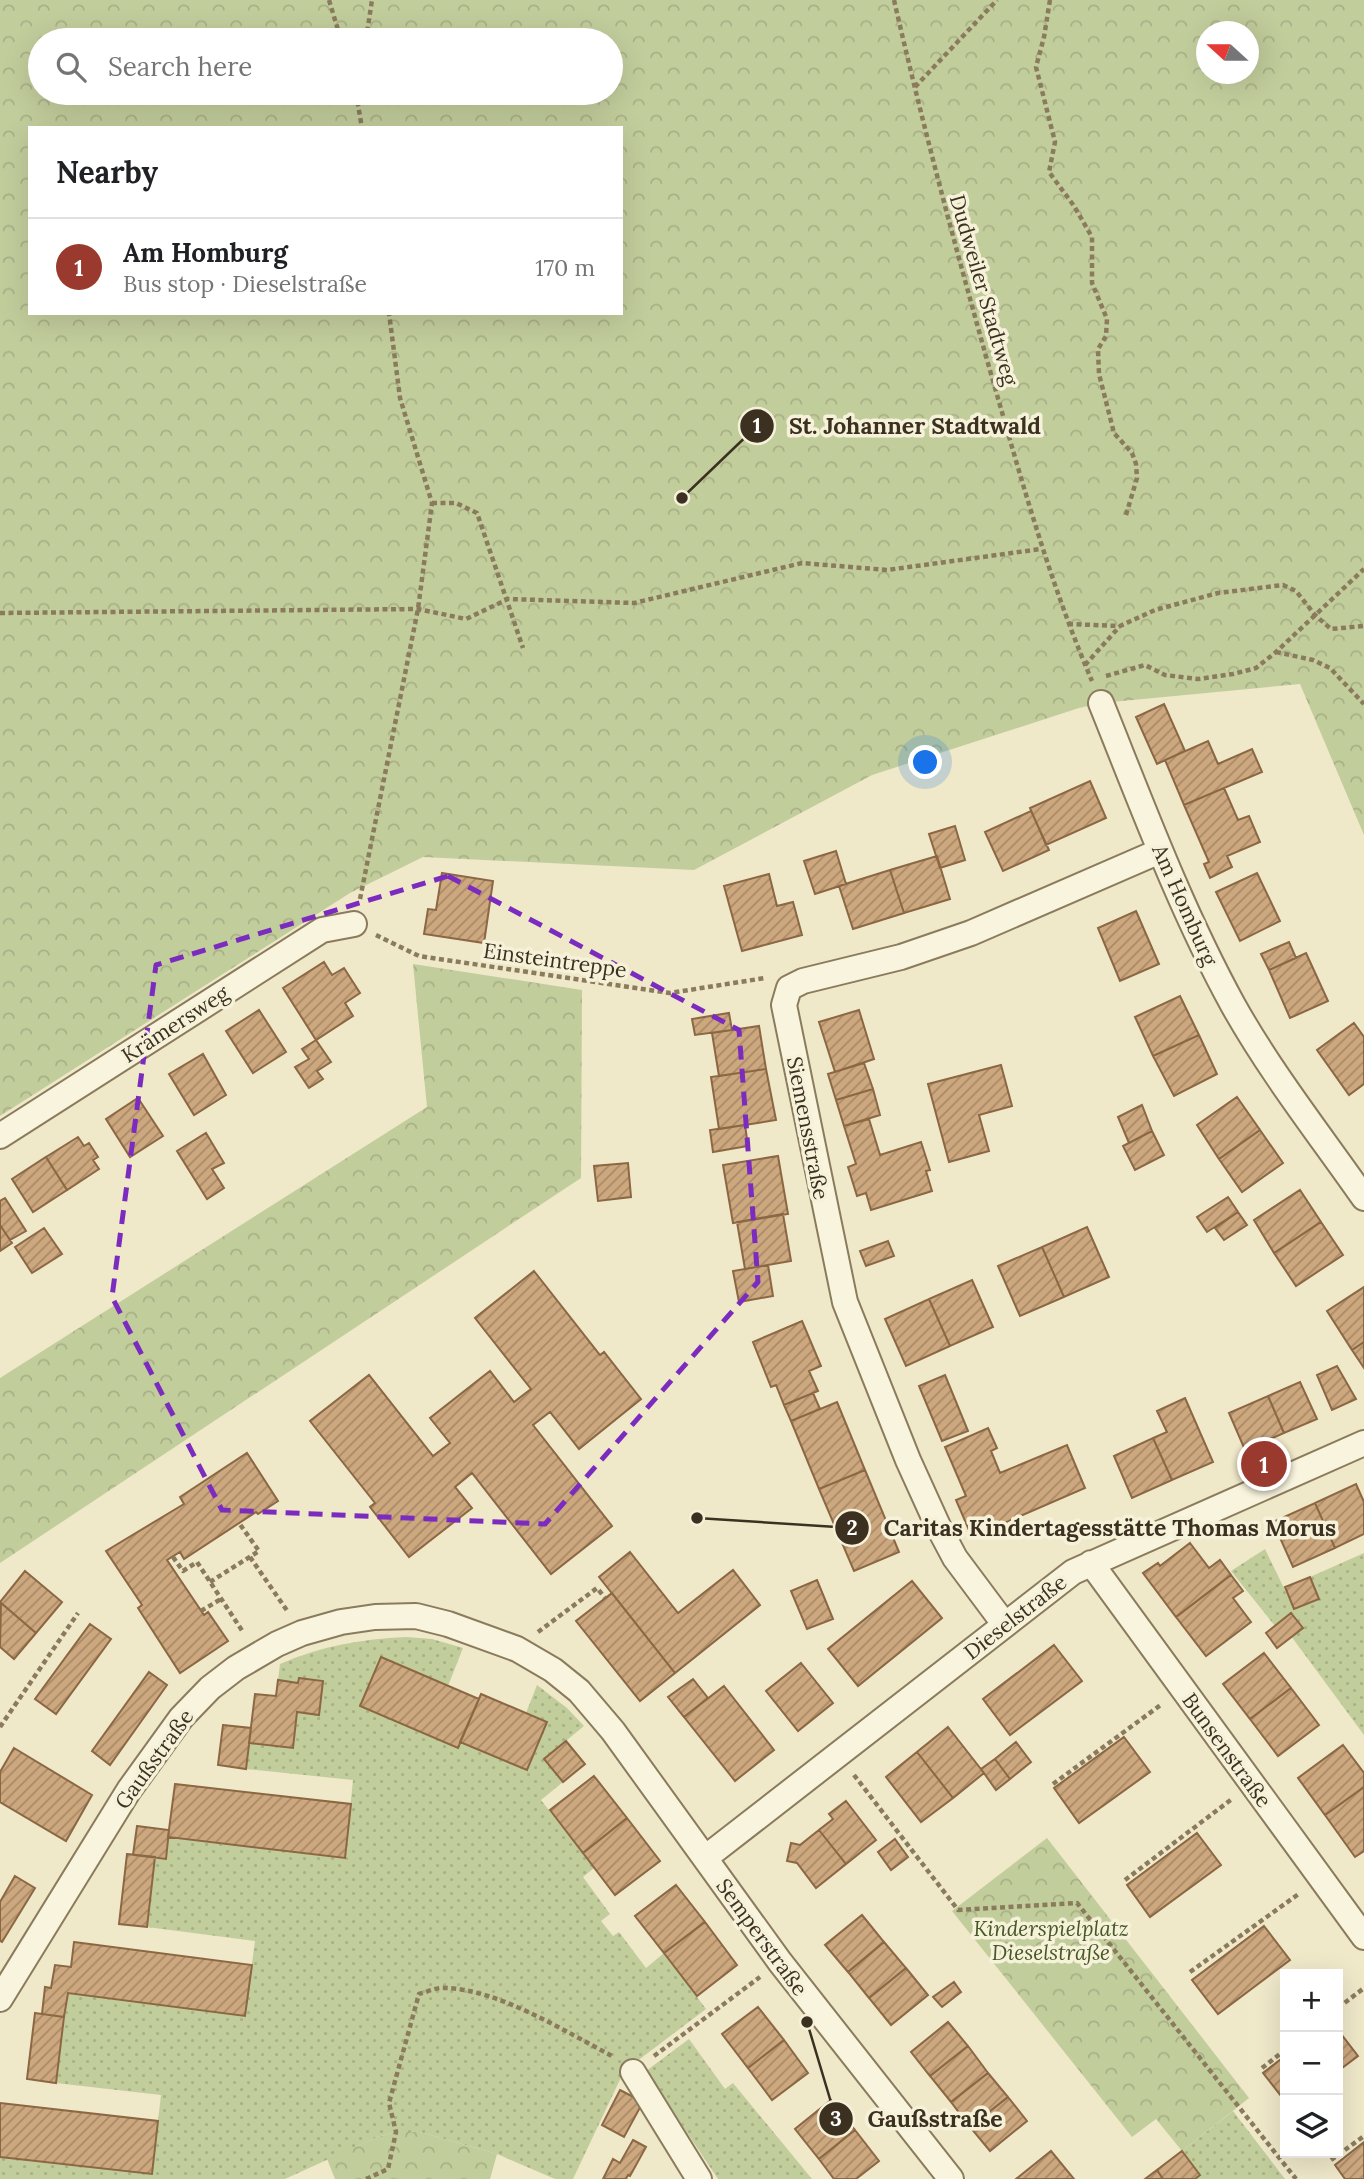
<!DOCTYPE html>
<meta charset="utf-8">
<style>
:root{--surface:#fff;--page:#f2f2f2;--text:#202124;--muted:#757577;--line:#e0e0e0;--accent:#9a392d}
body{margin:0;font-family:Lora,serif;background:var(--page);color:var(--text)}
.controls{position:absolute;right:21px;bottom:21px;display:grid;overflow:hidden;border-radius:0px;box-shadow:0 7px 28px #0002}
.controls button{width:63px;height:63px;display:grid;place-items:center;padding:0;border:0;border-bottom:2px solid var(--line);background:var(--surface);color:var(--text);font:35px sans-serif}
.compass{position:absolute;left:1196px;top:21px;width:63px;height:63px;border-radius:50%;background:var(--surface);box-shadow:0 7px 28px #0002;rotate:291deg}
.you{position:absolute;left:926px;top:763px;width:24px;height:24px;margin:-18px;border:5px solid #fff;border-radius:50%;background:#1a73e8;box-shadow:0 0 0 10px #1a73e833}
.badge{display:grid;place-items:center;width:46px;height:46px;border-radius:50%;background:var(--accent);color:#fff;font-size:23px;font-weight:700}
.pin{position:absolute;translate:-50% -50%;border:4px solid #fff;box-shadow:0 2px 7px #0006}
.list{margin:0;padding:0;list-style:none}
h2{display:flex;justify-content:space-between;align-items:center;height:91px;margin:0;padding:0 28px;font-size:30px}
h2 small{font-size:23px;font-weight:400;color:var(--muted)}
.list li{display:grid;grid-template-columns:46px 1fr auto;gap:21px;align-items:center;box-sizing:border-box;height:98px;padding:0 28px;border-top:2px solid var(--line)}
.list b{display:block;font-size:26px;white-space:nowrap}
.list p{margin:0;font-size:23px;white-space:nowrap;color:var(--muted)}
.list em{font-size:23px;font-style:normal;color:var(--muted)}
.icon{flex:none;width:38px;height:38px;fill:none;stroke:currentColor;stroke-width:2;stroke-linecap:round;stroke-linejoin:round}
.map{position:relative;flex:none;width:1364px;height:2179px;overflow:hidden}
.search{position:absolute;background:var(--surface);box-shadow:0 7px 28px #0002;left:28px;top:28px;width:595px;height:77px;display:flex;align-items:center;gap:18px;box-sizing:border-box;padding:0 24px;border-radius:38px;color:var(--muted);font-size:26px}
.panel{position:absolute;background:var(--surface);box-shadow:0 7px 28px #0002;left:28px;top:126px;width:595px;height:189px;border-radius:0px}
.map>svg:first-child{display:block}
</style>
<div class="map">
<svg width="1364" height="2179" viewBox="0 0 1364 2179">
<defs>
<pattern id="forest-crowns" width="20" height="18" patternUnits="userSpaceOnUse" patternTransform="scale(1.75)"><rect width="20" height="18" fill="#c2cd9c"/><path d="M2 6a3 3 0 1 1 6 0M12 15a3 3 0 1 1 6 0" fill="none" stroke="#a8b086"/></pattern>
<pattern id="garden-dots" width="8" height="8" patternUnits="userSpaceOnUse" patternTransform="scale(1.75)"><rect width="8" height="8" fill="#c2cd9c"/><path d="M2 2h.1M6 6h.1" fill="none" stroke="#a8b086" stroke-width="1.8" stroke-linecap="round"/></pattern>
<pattern id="building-hatch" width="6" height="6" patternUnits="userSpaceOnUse" patternTransform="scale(1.75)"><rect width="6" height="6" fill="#cda87f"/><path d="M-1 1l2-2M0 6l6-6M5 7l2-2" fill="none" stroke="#a88968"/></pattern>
</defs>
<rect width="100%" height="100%" fill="#efe8c9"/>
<path fill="url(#forest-crowns)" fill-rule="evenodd" d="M0,0H1364V835L1300,684L1101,703L1079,708L872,775L694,870L423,857L350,893L0,1116ZM1206,32H1248V74H1206ZM40,40H611V93H40ZM30,128H621V313H30Z
M413,964L582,990L581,1178L0,1563V1378L427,1107Z
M1047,1838L1249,2098L1182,2151L1156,2119L1132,2137L952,1911Z
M396,2132H420L497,2154L490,2179H335L327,2159L377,2137Z"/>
<path fill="url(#garden-dots)" d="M1265,1549L1294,1609L1319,1599L1310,1577L1364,1553V1735L1291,1636L1303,1628L1292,1614L1275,1626L1231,1571Z
M406,1637L432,1639L463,1648L448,1686L381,1658L360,1706L457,1748L460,1742L526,1770L546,1722L526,1713L537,1685L567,1708L584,1726L544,1759L563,1782L541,1800L594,1868L583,1877L610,1914L601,1921L613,1936L619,1932L646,1968L664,1953L706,2009L624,2071L573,2179H555L497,2154L420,2132H396L377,2137L285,2179H0V2157L152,2173L161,2095L56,2083L68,1993L245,2015L255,1941L147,1927L155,1857L168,1837L345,1858L353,1780L246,1769L249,1743L292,1748L297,1712L323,1681L299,1678L298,1683L278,1680L280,1664C321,1646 362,1639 406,1637Z
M689,2039L725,2089L733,2083L812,2179H718L646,2071Z
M1233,2111L1285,2179H1195L1200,2175L1182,2151Z"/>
<path fill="url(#building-hatch)" stroke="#8b6743" stroke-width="2" d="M1164,704L1185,751L1157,764L1136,717Z
M1208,741L1218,764L1252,749L1262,772L1184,805L1165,760Z
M1090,781L1106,818L1046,845L1030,808Z
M1224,788L1238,820L1249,816L1260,842L1227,856L1232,867L1210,878L1204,864L1209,862L1184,805Z
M1031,811L1049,850L1003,871L985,832Z
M955,826L965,860L940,868L929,834Z
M836,851L846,884L815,894L804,861Z
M937,856L950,899L904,913L890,870Z
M890,870L904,913L853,929L839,886Z
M442,873L493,881L484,943L424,934L428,909L436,910Z
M1257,873L1280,921L1240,941L1216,892Z
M769,874L777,906L793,902L802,935L742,951L724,886Z
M1136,911L1159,964L1120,981L1098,928Z
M1289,942L1296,958L1269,970L1261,954Z
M1306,953L1328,1001L1290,1018L1269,970Z
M324,962L332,975L344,968L360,993L345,1003L353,1016L316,1040L283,988Z
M1180,996L1199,1035L1153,1056L1135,1017Z
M259,1010L286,1052L253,1073L226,1031Z
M859,1010L874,1059L835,1072L819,1022Z
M729,1013L732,1030L695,1035L692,1019Z
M1354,1023L1364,1037V1084L1349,1095L1317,1050Z
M759,1026L766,1069L719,1076L712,1033Z
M1199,1035L1217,1074L1174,1096L1153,1056Z
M316,1040L331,1062L317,1071L323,1079L309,1088L295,1067L309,1059L302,1049Z
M203,1054L226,1095L194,1115L169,1074Z
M864,1063L873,1089L836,1100L828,1074Z
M1001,1065L1012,1106L979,1115L989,1151L949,1162L928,1084Z
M766,1069L776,1120L719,1129L711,1077Z
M873,1089L880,1115L844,1126L836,1100Z
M1237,1097L1260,1130L1219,1159L1197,1125Z
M138,1098L163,1136L130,1157L106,1119Z
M1142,1105L1152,1131L1129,1143L1118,1117Z
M869,1119L880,1155L921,1142L930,1170L926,1171L932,1191L871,1210L866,1193L857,1196L848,1167L856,1164L844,1126Z
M745,1125L748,1146L713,1152L710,1130Z
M1260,1130L1283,1163L1242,1192L1219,1159Z
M1152,1131L1164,1155L1135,1170L1123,1146Z
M206,1133L224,1163L212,1169L224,1188L207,1199L177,1151Z
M78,1137L84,1146L89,1143L98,1157L93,1160L99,1169L67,1190L46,1157Z
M778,1156L788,1214L733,1223L723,1165Z
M46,1157L67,1190L33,1212L12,1179Z
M628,1163L631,1197L598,1201L594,1166Z
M1300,1190L1321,1222L1274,1253L1254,1220Z
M1228,1197L1238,1212L1207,1232L1197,1217Z
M5,1198L26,1231L10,1240L0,1225V1201Z
M1238,1212L1247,1225L1224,1240L1215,1228Z
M783,1214L791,1261L745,1269L737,1222Z
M1321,1222L1343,1255L1296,1286L1274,1253Z
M0,1225L12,1243L0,1251Z
M1087,1227L1109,1277L1064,1297L1042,1247Z
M44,1228L62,1254L32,1273L15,1247Z
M888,1241L894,1256L866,1266L860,1251Z
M1042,1247L1064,1297L1020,1316L998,1266Z
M768,1265L773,1296L739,1302L733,1271Z
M534,1271L600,1355L604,1352L641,1399L579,1449L550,1412L533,1425L612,1526L551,1574L472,1473L455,1487L472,1508L409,1557L370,1507L375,1503L310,1421L369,1375L433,1456L450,1443L430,1418L490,1371L514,1402L531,1389L475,1318Z
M972,1280L993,1327L950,1346L929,1299Z
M1364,1287V1342L1352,1350L1327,1311Z
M929,1299L950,1346L906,1366L885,1319Z
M802,1321L821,1366L809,1371L818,1391L784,1405L776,1385L771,1387L753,1342Z
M1364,1342V1368L1352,1350Z
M1337,1366L1356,1399L1332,1410L1317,1375Z
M945,1375L968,1431L942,1441L919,1386Z
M1300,1382L1317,1419L1284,1433L1268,1396Z
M813,1393L820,1409L791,1421L784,1405Z
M1268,1396L1284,1433L1245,1450L1229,1413Z
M1185,1398L1213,1462L1172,1480L1153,1438L1167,1432L1157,1411Z
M837,1402L865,1470L819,1489L791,1421Z
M988,1428L997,1448L991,1451L1000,1473L1067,1445L1085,1488L972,1537L956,1500L966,1496L945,1447Z
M1153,1438L1172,1480L1132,1498L1114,1456Z
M247,1453L278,1501L258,1514L256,1512L184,1559L180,1552L167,1560L204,1615L208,1612L228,1641L180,1673L138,1608L142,1605L106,1551L184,1504L180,1497Z
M865,1470L899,1552L854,1571L819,1489Z
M1356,1484L1364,1502V1534L1335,1548L1315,1503Z
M1315,1503L1335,1548L1293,1567L1273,1522Z
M1190,1543L1209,1568L1220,1560L1231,1575L1176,1617L1143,1573L1158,1563L1160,1566Z
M630,1552L678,1613L733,1570L760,1605L675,1673L599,1577Z
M25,1571L62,1602L36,1633L0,1602Z
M1231,1575L1243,1591L1233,1598L1251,1622L1206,1656L1176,1617Z
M1310,1577L1319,1599L1294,1609L1285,1587Z
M817,1580L833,1619L807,1629L791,1591Z
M912,1581L942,1618L858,1686L828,1649Z
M612,1593L675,1673L640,1701L576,1621Z
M1,1603L36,1633L14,1659L0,1647Z
M1291,1613L1303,1628L1277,1648L1266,1633Z
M90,1624L111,1639L56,1714L35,1699Z
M1054,1645L1082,1681L1010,1735L983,1699Z
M1264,1653L1291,1688L1250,1719L1223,1684Z
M381,1657L479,1699L458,1748L360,1706Z
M801,1663L833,1703L798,1731L766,1691Z
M149,1672L167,1685L110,1765L92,1751Z
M299,1678L323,1681L319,1715L297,1712L293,1748L249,1743L255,1694L276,1696L278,1680L298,1683Z
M693,1679L708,1698L684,1717L668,1697Z
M724,1686L774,1750L735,1781L684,1717Z
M1291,1688L1319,1725L1278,1756L1250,1719Z
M481,1694L547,1722L527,1770L460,1742Z
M223,1725L251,1728L246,1769L218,1765Z
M948,1727L984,1773L953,1798L917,1752Z
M1124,1737L1150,1772L1079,1823L1054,1788Z
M566,1741L585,1764L563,1782L544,1759Z
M1016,1742L1031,1762L1010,1779L995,1759Z
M1343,1745L1364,1773V1787L1325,1815L1298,1778Z
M14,1748L92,1795L66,1841L0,1802V1772Z
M917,1752L953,1798L921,1822L886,1777Z
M995,1759L1010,1779L996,1790L981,1769Z
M594,1776L627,1818L583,1853L550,1810Z
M175,1784L351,1804L345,1858L168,1837Z
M1364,1787V1851L1355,1857L1325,1815Z
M846,1801L876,1840L846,1864L819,1830L833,1819L829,1814Z
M627,1818L660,1861L615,1895L583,1853Z
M137,1826L169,1830L166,1859L133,1855Z
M819,1830L846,1864L816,1888L797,1863L787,1861L791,1843L800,1845Z
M1197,1833L1221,1865L1150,1917L1127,1885Z
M895,1839L908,1857L891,1870L878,1852Z
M127,1854L155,1857L147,1927L119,1924Z
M15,1876L35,1888L2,1942L0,1941V1902Z
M676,1885L705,1922L664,1953L635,1916Z
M862,1915L884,1942L848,1972L825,1945Z
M705,1922L737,1965L697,1996L664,1953Z
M1264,1926L1290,1960L1218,2014L1192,1980Z
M74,1942L252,1965L245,2016L68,1993L64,2017L42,2014L45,1987L51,1988L55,1965L71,1967Z
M884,1942L906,1968L869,1998L848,1972Z
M906,1968L928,1995L891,2025L869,1998Z
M954,1982L961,1992L942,2007L933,1997Z
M758,2007L784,2040L748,2068L722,2034Z
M35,2013L64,2017L56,2083L27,2079Z
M948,2022L968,2046L930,2076L911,2052Z
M1338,2030L1358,2056L1338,2071Z
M784,2040L808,2073L772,2100L748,2068Z
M968,2046L988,2073L951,2102L930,2076Z
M1285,2056V2101L1263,2073Z
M988,2073L1008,2097L970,2127L951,2102Z
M620,2090L643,2102L624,2137L602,2125Z
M1008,2097L1027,2121L990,2151L970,2127Z
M831,2100L855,2130L819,2159L795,2129Z
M0,2103L158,2121L152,2174L0,2157Z
M855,2130L879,2161L856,2179H834L819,2159Z
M633,2140L646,2147L630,2176L628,2175L626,2179H603L613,2159L620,2163Z
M1364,2142V2179H1345L1335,2165Z
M1051,2151L1074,2179H1016Z
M1182,2151L1200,2175L1195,2179H1163L1157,2170Z
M1157,2170L1163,2179H1145Z"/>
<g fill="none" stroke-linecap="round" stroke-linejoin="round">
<defs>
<path id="minor" d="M1101,703C1142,805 1180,908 1233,1005C1271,1073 1320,1135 1364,1198
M0,1136L322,930L354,924
M1091,1563L1364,1937
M1005,1625L955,1558L938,1526L908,1460L845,1302L784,1005L789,988L803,981L901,957L971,933L1160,851
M705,1858L1073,1572L1364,1443
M0,1999L129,1790L181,1718L210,1688L236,1668L277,1644L302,1633L341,1622L375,1617L416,1616L448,1624L517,1649L553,1670L579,1691L613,1731L780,1962L951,2179
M633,2072L699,2179"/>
</defs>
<use href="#minor" stroke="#8b7b5d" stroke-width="28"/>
<path stroke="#8b7b5d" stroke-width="4.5" stroke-dasharray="5 3.5" stroke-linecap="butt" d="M329,0L341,40
M894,0C923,126 956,250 991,374C1021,478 1049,581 1092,681
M1050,0L1044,37L1036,67L1055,142L1049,172L1074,206L1092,237V283L1107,319L1106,336L1098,349L1099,374L1114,433L1132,453L1136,464L1137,478L1126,515
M366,40L372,0
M915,87L997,0
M356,93L362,128
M432,503H456L477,513L523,648
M0,613L418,609L466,619L508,599L634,603L802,563L887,570L1041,549
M1068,624L1120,626L1155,610L1218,593L1283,585L1296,591L1315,615L1331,629L1364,626
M1276,652L1313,660L1330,668L1364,704
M1085,665L1120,626
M1106,676L1145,665L1165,675L1198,679L1233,674L1256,668L1276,652L1364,569
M360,899L418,609L432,503L400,398L389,313
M376,935L419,956L670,993L765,978
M173,1557L183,1571L197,1562L243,1632
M250,1557L288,1612
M210,1582L259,1551L239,1523
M201,1611L221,1599
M538,1632L597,1588L605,1598
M0,1727L78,1613
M854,1775L958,1910L1077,1903L1296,2179
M1053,1784L1162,1704
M1125,1880L1232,1799
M1190,1972L1300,1893
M1338,2008L1364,1988
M654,2056L760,1977
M1262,2068L1285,2050
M1331,2160L1364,2136
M366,2179L388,2169L396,2132L389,2103L419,1994C427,1992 437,1987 445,1988C498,1989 566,2032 612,2056"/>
<use href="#minor" stroke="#f9f4dd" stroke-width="24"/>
</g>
<path fill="none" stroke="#7b2cbf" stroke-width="5" stroke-dasharray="14 9" stroke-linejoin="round" d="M448,876L739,1030L758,1282L545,1524L222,1510L112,1297L156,965Z"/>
<g text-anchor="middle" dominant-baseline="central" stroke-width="7" stroke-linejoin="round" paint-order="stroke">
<g font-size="21" fill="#3c3121" stroke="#f6f1d9">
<text transform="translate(984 290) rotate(74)">Dudweiler Stadtweg</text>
<text transform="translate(1185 905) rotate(66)">Am Homburg</text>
<text transform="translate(555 960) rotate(8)">Einsteintreppe</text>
<text transform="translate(175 1024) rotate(-33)">Krämersweg</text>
<text transform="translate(808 1128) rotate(79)">Siemensstraße</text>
<text transform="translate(1015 1617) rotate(-38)">Dieselstraße</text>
<text transform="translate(1227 1750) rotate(54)">Bunsenstraße</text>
<text transform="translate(154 1759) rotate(-54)">Gaußstraße</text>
<text transform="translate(762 1937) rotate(54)">Semperstraße</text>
</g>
<g font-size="21" font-style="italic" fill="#475827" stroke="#f6f1d9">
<text x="1051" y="1928">Kinderspielplatz<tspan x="1051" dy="24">Dieselstraße</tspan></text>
</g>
</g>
<path fill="none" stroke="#3c3121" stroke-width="2.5" d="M682 498L757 426M697 1518L852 1528M807 2022L836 2119"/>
<g fill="#3c3121" stroke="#f6f1d9" stroke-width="2.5">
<circle cx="682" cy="498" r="7"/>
<circle cx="697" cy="1518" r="7"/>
<circle cx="807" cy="2022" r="7"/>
<circle cx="757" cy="426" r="18"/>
<circle cx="852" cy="1528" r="18"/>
<circle cx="836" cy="2119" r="18"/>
</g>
<g font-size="21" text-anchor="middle" font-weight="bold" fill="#fff">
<text x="757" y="433">1</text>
<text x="852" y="1535">2</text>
<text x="836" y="2126">3</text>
</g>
<g font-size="23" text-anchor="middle" font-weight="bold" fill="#3c3121" stroke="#f6f1d9" stroke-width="7" stroke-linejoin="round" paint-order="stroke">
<text x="915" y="434">St. Johanner Stadtwald</text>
<text x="1110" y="1536">Caritas Kindertagesstätte Thomas Morus</text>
<text x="935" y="2127">Gaußstraße</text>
</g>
</svg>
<div class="controls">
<button>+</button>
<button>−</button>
<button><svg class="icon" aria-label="layers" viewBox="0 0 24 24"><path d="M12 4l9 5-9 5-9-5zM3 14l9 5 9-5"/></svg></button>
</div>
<svg class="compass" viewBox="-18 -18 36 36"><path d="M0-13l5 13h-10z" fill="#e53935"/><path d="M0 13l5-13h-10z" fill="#757577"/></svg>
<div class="you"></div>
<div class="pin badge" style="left:1264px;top:1464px">1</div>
<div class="search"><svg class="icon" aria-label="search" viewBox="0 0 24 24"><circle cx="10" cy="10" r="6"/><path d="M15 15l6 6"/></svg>Search here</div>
<section class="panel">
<h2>Nearby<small></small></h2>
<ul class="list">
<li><span class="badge">1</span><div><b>Am Homburg</b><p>Bus stop · Dieselstraße</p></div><em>170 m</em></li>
</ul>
</section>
</div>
